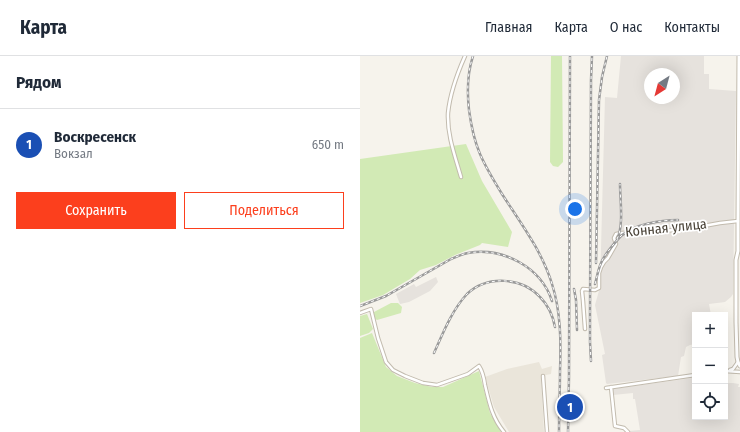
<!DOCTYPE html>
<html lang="ru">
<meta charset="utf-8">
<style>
:root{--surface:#fff;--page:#f2f2f3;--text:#1f2937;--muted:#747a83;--line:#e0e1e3;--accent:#fc3f1d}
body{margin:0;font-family:"Fira Sans Condensed",sans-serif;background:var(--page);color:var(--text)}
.controls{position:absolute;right:12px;bottom:12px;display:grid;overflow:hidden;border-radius:0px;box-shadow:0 4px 16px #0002}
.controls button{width:36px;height:36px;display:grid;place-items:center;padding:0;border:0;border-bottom:1px solid var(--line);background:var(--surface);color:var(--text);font:20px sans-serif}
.compass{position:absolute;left:284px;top:12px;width:36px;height:36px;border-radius:50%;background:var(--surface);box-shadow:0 4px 16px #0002;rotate:216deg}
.you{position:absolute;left:215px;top:153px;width:14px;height:14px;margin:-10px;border:3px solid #fff;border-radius:50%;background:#1a73e8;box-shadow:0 0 0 6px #1a73e833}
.badge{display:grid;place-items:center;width:26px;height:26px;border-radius:50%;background:var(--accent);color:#fff;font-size:13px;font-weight:700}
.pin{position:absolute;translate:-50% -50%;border:2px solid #fff;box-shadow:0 1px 4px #0006}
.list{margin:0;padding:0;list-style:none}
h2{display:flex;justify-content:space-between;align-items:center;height:52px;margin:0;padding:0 16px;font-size:17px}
h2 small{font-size:13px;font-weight:400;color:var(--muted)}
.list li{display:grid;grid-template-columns:26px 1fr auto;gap:12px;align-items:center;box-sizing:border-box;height:72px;padding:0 16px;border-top:1px solid var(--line)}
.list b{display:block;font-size:15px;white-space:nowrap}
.list p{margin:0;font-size:13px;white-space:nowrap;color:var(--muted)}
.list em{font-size:13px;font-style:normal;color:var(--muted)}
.actions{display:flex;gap:8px;padding:12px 16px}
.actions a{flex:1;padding:9px 0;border:1px solid var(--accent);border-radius:0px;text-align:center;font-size:14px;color:var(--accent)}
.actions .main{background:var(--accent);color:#fff}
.icon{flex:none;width:22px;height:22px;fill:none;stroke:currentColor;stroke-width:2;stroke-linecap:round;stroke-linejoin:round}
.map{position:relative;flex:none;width:380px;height:376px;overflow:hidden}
header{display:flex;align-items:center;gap:24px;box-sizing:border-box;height:56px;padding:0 20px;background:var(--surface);border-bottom:1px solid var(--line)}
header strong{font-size:19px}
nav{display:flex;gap:22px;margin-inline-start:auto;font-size:14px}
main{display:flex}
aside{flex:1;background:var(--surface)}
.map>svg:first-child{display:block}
</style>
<header>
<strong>Карта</strong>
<nav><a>Главная</a><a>Карта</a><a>О нас</a><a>Контакты</a></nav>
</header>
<main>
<aside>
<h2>Рядом<small></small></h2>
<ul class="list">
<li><span class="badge" style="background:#1a4fb4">1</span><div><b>Воскресенск</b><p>Вокзал</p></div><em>650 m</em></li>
</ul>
<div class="actions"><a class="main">Сохранить</a><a>Поделиться</a></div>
</aside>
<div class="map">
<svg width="380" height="376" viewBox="0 0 380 376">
<rect width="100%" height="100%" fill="#f6f3ec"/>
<path fill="#eae5da" d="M179,306L182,313L192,310L191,318L181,320L184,376H149L134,351L125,321L147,313Z"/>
<path fill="#e6e2dd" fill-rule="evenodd" d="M261,0H344V18H349V33L376,35L373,238L371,241L365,246L349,248L351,259H335V288L330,289L326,291L324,300L321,301L318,320L247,328L246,327L242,299L245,298L235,249L240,231L245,41L257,42ZM290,18H314V42H290Z
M76,221L78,226L70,235L49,246L40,248L36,238L54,228L56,231Z
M332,322L333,328H335V361H365V327H373L379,328L378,331H380V376H270L269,375L280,374L275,343H273V337L253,339L252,333Z"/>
<path fill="#d2eab5" d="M191,0H202L203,106L198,111L193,110L190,106Z
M106,88L122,125L152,176L148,191L122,187L120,189L95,199L76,209L60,214L50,223L23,239L0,247V103Z
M31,247H38L42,251L41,257L17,264L14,262V256Z
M7,258L13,273L9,277L0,280V260Z
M12,277L26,311L37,320L55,327L72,331H83L119,315L130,357L141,376H0V282Z"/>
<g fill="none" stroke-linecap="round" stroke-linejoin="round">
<defs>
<path id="minor" d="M101,121C95,100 87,79 88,57C90,37 97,18 105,0
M0,257L11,253L18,282L26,306L33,314L45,320L63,327L77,329L108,318L119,310C123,316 124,322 125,329C129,346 132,362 144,376
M225,273L223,245L222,235L223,233L235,234L239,232V217L241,211L244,206L248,202L256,188L254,182L256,178L262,177L302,175L327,173L360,167L378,165
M370,314L373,313L378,306
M365,315L380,316
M183,320L187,376
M251,331L255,370L264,372L268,376
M246,332L335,319"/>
<path id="tertiary" d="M379,0L378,165V195L376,204V266L377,301L378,306L380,310"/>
</defs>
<use href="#minor" stroke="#c2bbae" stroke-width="4.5"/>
<use href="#tertiary" stroke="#c2bbae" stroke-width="5"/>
<use href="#minor" stroke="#fff" stroke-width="2.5"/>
<use href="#tertiary" stroke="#fff" stroke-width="3"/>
<defs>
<path id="rail" d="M113,0C107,18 107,36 109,54C111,69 114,84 120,98C126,112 134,125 142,138C160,166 182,195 192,228C201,256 201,286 200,315C200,335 199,356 199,376
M257,183C264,170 260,143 260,128
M236,207L239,44L242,21L247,0
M235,228C237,221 238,214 241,207C243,202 246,198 249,194C253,189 257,184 261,180C275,168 301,164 318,164
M214,233L216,244L217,274
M0,250L26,240L91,203C96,201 102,198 108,197C143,191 181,211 192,245
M74,297C83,277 92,254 107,238C127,219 162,221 180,241C188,249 193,260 195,271
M231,305L230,286V257L231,24L232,0
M208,376L209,321L210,0"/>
</defs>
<use href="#rail" stroke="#9a9a9a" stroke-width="2.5"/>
<use href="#rail" stroke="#fff" stroke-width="1" stroke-dasharray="3" stroke-linecap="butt"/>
</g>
<g text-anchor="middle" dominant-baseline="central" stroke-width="3.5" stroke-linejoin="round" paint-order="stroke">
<g font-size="14" fill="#4b4439" stroke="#fff">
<text transform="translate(306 172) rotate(-6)">Конная улица</text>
</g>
</g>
</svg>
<div class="controls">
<button>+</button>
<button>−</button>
<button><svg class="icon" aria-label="locate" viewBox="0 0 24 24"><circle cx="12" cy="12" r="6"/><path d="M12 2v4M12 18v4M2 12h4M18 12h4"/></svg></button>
</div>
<svg class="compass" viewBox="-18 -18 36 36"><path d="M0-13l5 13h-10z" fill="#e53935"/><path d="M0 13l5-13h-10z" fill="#747a83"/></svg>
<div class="you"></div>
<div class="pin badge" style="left:210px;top:351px;background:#1a4fb4">1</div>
</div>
</main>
